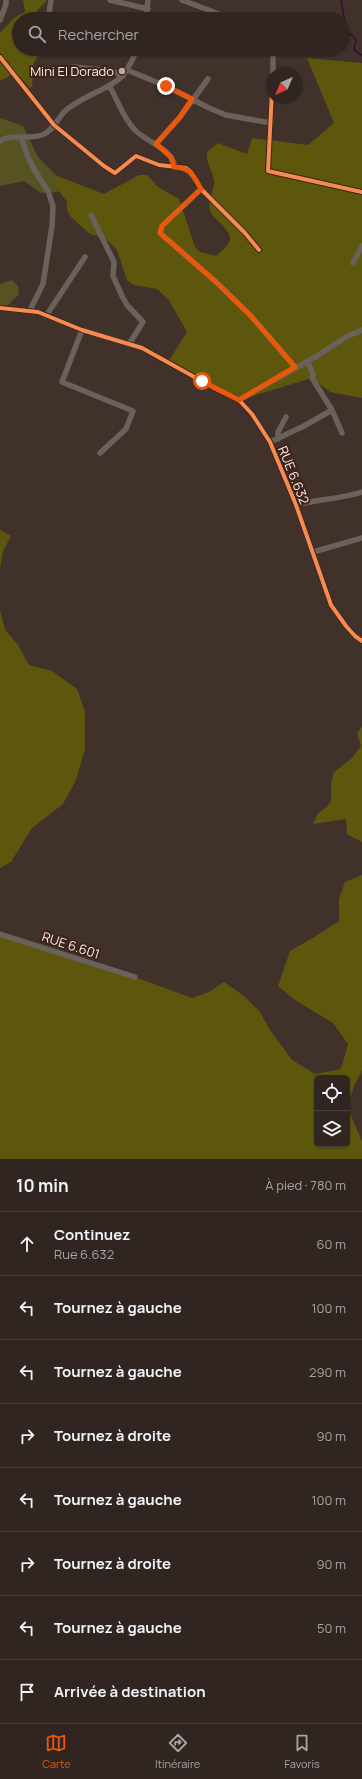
<!DOCTYPE html>
<html lang="fr">
<meta charset="utf-8">
<style>
:root{--surface:#302520;--page:#382d29;--text:#f1f3f6;--muted:#a8a5a5;--line:#4b423e;--accent:#ea580c}
body{margin:0;font-family:Manrope,sans-serif;background:var(--page);color:var(--text)}
.controls{position:absolute;right:12px;bottom:12px;display:grid;overflow:hidden;border-radius:6px;box-shadow:0 1px 3px #0004}
.controls button{width:36px;height:36px;display:grid;place-items:center;padding:0;border:0;border-bottom:1px solid var(--line);background:var(--surface);color:var(--text);font:20px sans-serif}
.compass{position:absolute;left:266px;top:68px;width:36px;height:36px;border-radius:50%;background:var(--surface);box-shadow:0 1px 3px #0004;rotate:224deg}
.stop{position:absolute;width:12px;height:12px;margin:-9px;border:3px solid #ea580c;border-radius:50%;background:#fff}
.stop.end{background:#ea580c;border-color:#fff;box-shadow:0 1px 4px #0008}
.list{margin:0;padding:0;list-style:none}
h2{display:flex;justify-content:space-between;align-items:center;height:52px;margin:0;padding:0 16px;font-size:17px}
h2 small{font-size:13px;font-weight:400;color:var(--muted)}
.list li{display:grid;grid-template-columns:26px 1fr auto;gap:12px;align-items:center;box-sizing:border-box;height:64px;padding:0 16px;border-top:1px solid var(--line)}
.list b{display:block;font-size:15px;white-space:nowrap}
.list p{margin:0;font-size:13px;white-space:nowrap;color:var(--muted)}
.list em{font-size:13px;font-style:normal;color:var(--muted)}
.icon{flex:none;width:22px;height:22px;fill:none;stroke:currentColor;stroke-width:2;stroke-linecap:round;stroke-linejoin:round}
.map{position:relative;flex:none;width:362px;height:1159px;overflow:hidden}
.search{position:absolute;background:var(--surface);box-shadow:0 1px 3px #0004;left:12px;right:12px;top:12px;height:44px;display:flex;align-items:center;gap:10px;box-sizing:border-box;padding:0 14px;border-radius:22px;color:var(--muted);font-size:15px}
.sheet{height:564px;background:var(--surface)}
nav{display:flex;justify-content:space-around;align-items:center;box-sizing:border-box;height:56px;border-top:1px solid var(--line);background:var(--surface);font-size:11px;color:var(--muted)}
nav a{display:grid;justify-items:center;gap:2px}
nav .on{color:var(--accent)}
.map>svg:first-child{display:block}
</style>
<div class="map">
<svg width="362" height="1159" viewBox="0 0 362 1159">
<rect width="100%" height="100%" fill="#40312b"/>
<path fill="#565221" d="M0,118L23,126L38,157L57,176L53,183L59,192L41,193L24,181L0,186Z
M12,280L18,286L19,294L8,305L0,308V284Z"/>
<path fill="#5d570e" fill-rule="evenodd" d="M23,0H47L37,11L35,19H19V49H52L38,56L34,62L32,87L30,88L19,76L11,75L0,81V33L14,18L25,12Z
M307,58L362,63V398L330,392L312,378L239,400L168,362L187,332L168,299L157,289L134,285L127,280L117,250L105,238L90,234L71,217L67,210V202L53,183L57,176L104,194L139,175H147L158,187L179,199L195,247L200,252L216,256C235,240 234,236 217,220C215,218 212,215 211,213C206,203 214,192 214,182C213,171 206,164 207,152L218,143L247,154L252,138L308,145L334,123Z
M0,530L11,536L3,551L0,569Z
M0,610L5,630L18,645L29,665L52,671L77,689L85,712V749L76,780L63,804L32,828L11,862L0,868Z
M362,727V842L347,834L346,819L313,824L318,813L327,807L331,801V784L334,772L351,759L361,746L357,733Z
M362,875V1071L354,1086L348,1105L351,1116L362,1141V1159H0V934L135,977L192,998L209,992L224,982L244,996L260,1012L270,1030L292,1060L315,1074L341,1069L348,1044L333,1023L295,1000L278,986L290,951L316,936L339,921V899L345,882ZM317,1078H347V1144H317Z"/>
<g fill="none" stroke-linecap="round" stroke-linejoin="round">
<path stroke="#3d0c33" stroke-width="1.5" d="M341,0L345,23L343,27C347,34 353,34 356,40L354,50L362,55"/>
<path stroke="#6a625a" stroke-width="5.5" d="M110,0L148,9
M182,0L232,19
M49,14L51,0
M146,19L148,0
M0,20L6,4V0
M0,57L54,125L104,166L115,173L136,156L159,165L186,168L191,172L201,189L245,233L259,250
M74,67L112,71L123,76
M127,70L166,86L209,108L226,115L271,123
M273,74V58
M110,87C118,101 123,118 135,130C147,143 171,147 175,167
M272,91L268,171L362,192
M21,137L27,155L35,171L48,191L53,206L52,226L43,284L30,310
M0,141C12,133 28,140 42,135C53,131 58,118 65,111C70,106 77,103 83,99C114,82 123,85 137,49
M156,144L180,117L208,79
M201,189L162,226L160,233L215,281L251,316L295,367
M91,215L114,262L113,276L122,296L127,305L143,322L129,344
M353,263L362,246
M0,308L38,312L82,330L142,348L218,390L239,400L252,414L270,442L296,505L331,605L346,626L355,636L362,641
M46,316L85,257
M82,330L62,382L133,411L126,429L100,453
M307,361L313,374L312,378L332,410L342,433
M239,400L317,356L346,337L362,330
M278,439V432L286,417
M270,442L304,426L332,410
M296,505C318,499 340,499 362,492
M313,552L362,538
M0,934L135,977"/>
<defs>
<path id="cycleway" d="M0,57L54,125L104,166L115,173L136,156L159,165L186,168L191,172L201,189L245,233L259,250
M272,91L268,171L362,192
M0,308L38,312L82,330L142,348L218,390L239,400L252,414L270,442L296,505L331,605L346,626L355,636L362,641"/>
</defs>
<use href="#cycleway" stroke="#3d2319" stroke-width="6"/>
<use href="#cycleway" stroke="#f68b52" stroke-width="4"/>
</g>
<g fill="none" stroke-linecap="round" stroke-linejoin="round">
<path stroke="#ea580c" stroke-width="5" d="M166,86L192,99L180,117L156,144L171,157L174,167C191,168 193,175 201,189L162,226L160,233L215,281L251,316L295,367L239,400L202,381"/>
</g>
<circle fill="#bbaca6" stroke="#3d2319" stroke-width="1.5" cx="122" cy="71" r="4"/>
<g text-anchor="middle" dominant-baseline="central" stroke-width="4" stroke-linejoin="round" paint-order="stroke">
<g font-size="13" fill="#fdeee9" stroke="#3d2319" text-anchor="end">
<text x="114" y="71">Mini El Dorado</text>
</g>
<g font-size="13" fill="#fdeee9" stroke="#3d2319">
<text transform="translate(294 475) rotate(68)">RUE 6.632</text>
<text transform="translate(71 945) rotate(18)">RUE 6.601</text>
</g>
</g>
</svg>
<div class="controls">
<button><svg class="icon" aria-label="locate" viewBox="0 0 24 24"><circle cx="12" cy="12" r="6"/><path d="M12 2v4M12 18v4M2 12h4M18 12h4"/></svg></button>
<button><svg class="icon" aria-label="layers" viewBox="0 0 24 24"><path d="M12 4l9 5-9 5-9-5zM3 14l9 5 9-5"/></svg></button>
</div>
<svg class="compass" viewBox="-18 -18 36 36"><path d="M0-13l5 13h-10z" fill="#e53935"/><path d="M0 13l5-13h-10z" fill="#a8a5a5"/></svg>
<div class="stop" style="left:202px;top:381px"></div>
<div class="stop end" style="left:166px;top:86px"></div>
<div class="search"><svg class="icon" aria-label="search" viewBox="0 0 24 24"><circle cx="10" cy="10" r="6"/><path d="M15 15l6 6"/></svg>Rechercher</div>
</div>
<section class="sheet">
<h2>10 min<small>À pied · 780 m</small></h2>
<ul class="list">
<li><svg class="icon" aria-label="ahead" viewBox="0 0 24 24"><path d="M12 20V5M6 11l6-6 6 6"/></svg><div><b>Continuez</b><p>Rue 6.632</p></div><em>60 m</em></li>
<li><svg class="icon" aria-label="left" viewBox="0 0 24 24"><path d="M17 20v-9H6M10 6l-5 5 5 5"/></svg><div><b>Tournez à gauche</b></div><em>100 m</em></li>
<li><svg class="icon" aria-label="left" viewBox="0 0 24 24"><path d="M17 20v-9H6M10 6l-5 5 5 5"/></svg><div><b>Tournez à gauche</b></div><em>290 m</em></li>
<li><svg class="icon" aria-label="right" viewBox="0 0 24 24"><path d="M7 20v-9h11M14 6l5 5-5 5"/></svg><div><b>Tournez à droite</b></div><em>90 m</em></li>
<li><svg class="icon" aria-label="left" viewBox="0 0 24 24"><path d="M17 20v-9H6M10 6l-5 5 5 5"/></svg><div><b>Tournez à gauche</b></div><em>100 m</em></li>
<li><svg class="icon" aria-label="right" viewBox="0 0 24 24"><path d="M7 20v-9h11M14 6l5 5-5 5"/></svg><div><b>Tournez à droite</b></div><em>90 m</em></li>
<li><svg class="icon" aria-label="left" viewBox="0 0 24 24"><path d="M17 20v-9H6M10 6l-5 5 5 5"/></svg><div><b>Tournez à gauche</b></div><em>50 m</em></li>
<li><svg class="icon" aria-label="arrive" viewBox="0 0 24 24"><path d="M6 21V4h12l-3 4 3 4H6"/></svg><div><b>Arrivée à destination</b></div></li>
</ul>
</section>
<nav>
<a class="on"><svg class="icon" aria-label="map" viewBox="0 0 24 24"><path d="M3 6l6-2 6 2 6-2v14l-6 2-6-2-6 2zM9 4v14M15 6v14"/></svg>Carte</a>
<a><svg class="icon" aria-label="directions" viewBox="0 0 24 24"><path d="M12 3l9 9-9 9-9-9zM9 14v-3h6M13 9l2 2-2 2"/></svg>Itinéraire</a>
<a><svg class="icon" aria-label="saved" viewBox="0 0 24 24"><path d="M7 4h10v16l-5-4-5 4z"/></svg>Favoris</a>
</nav>
